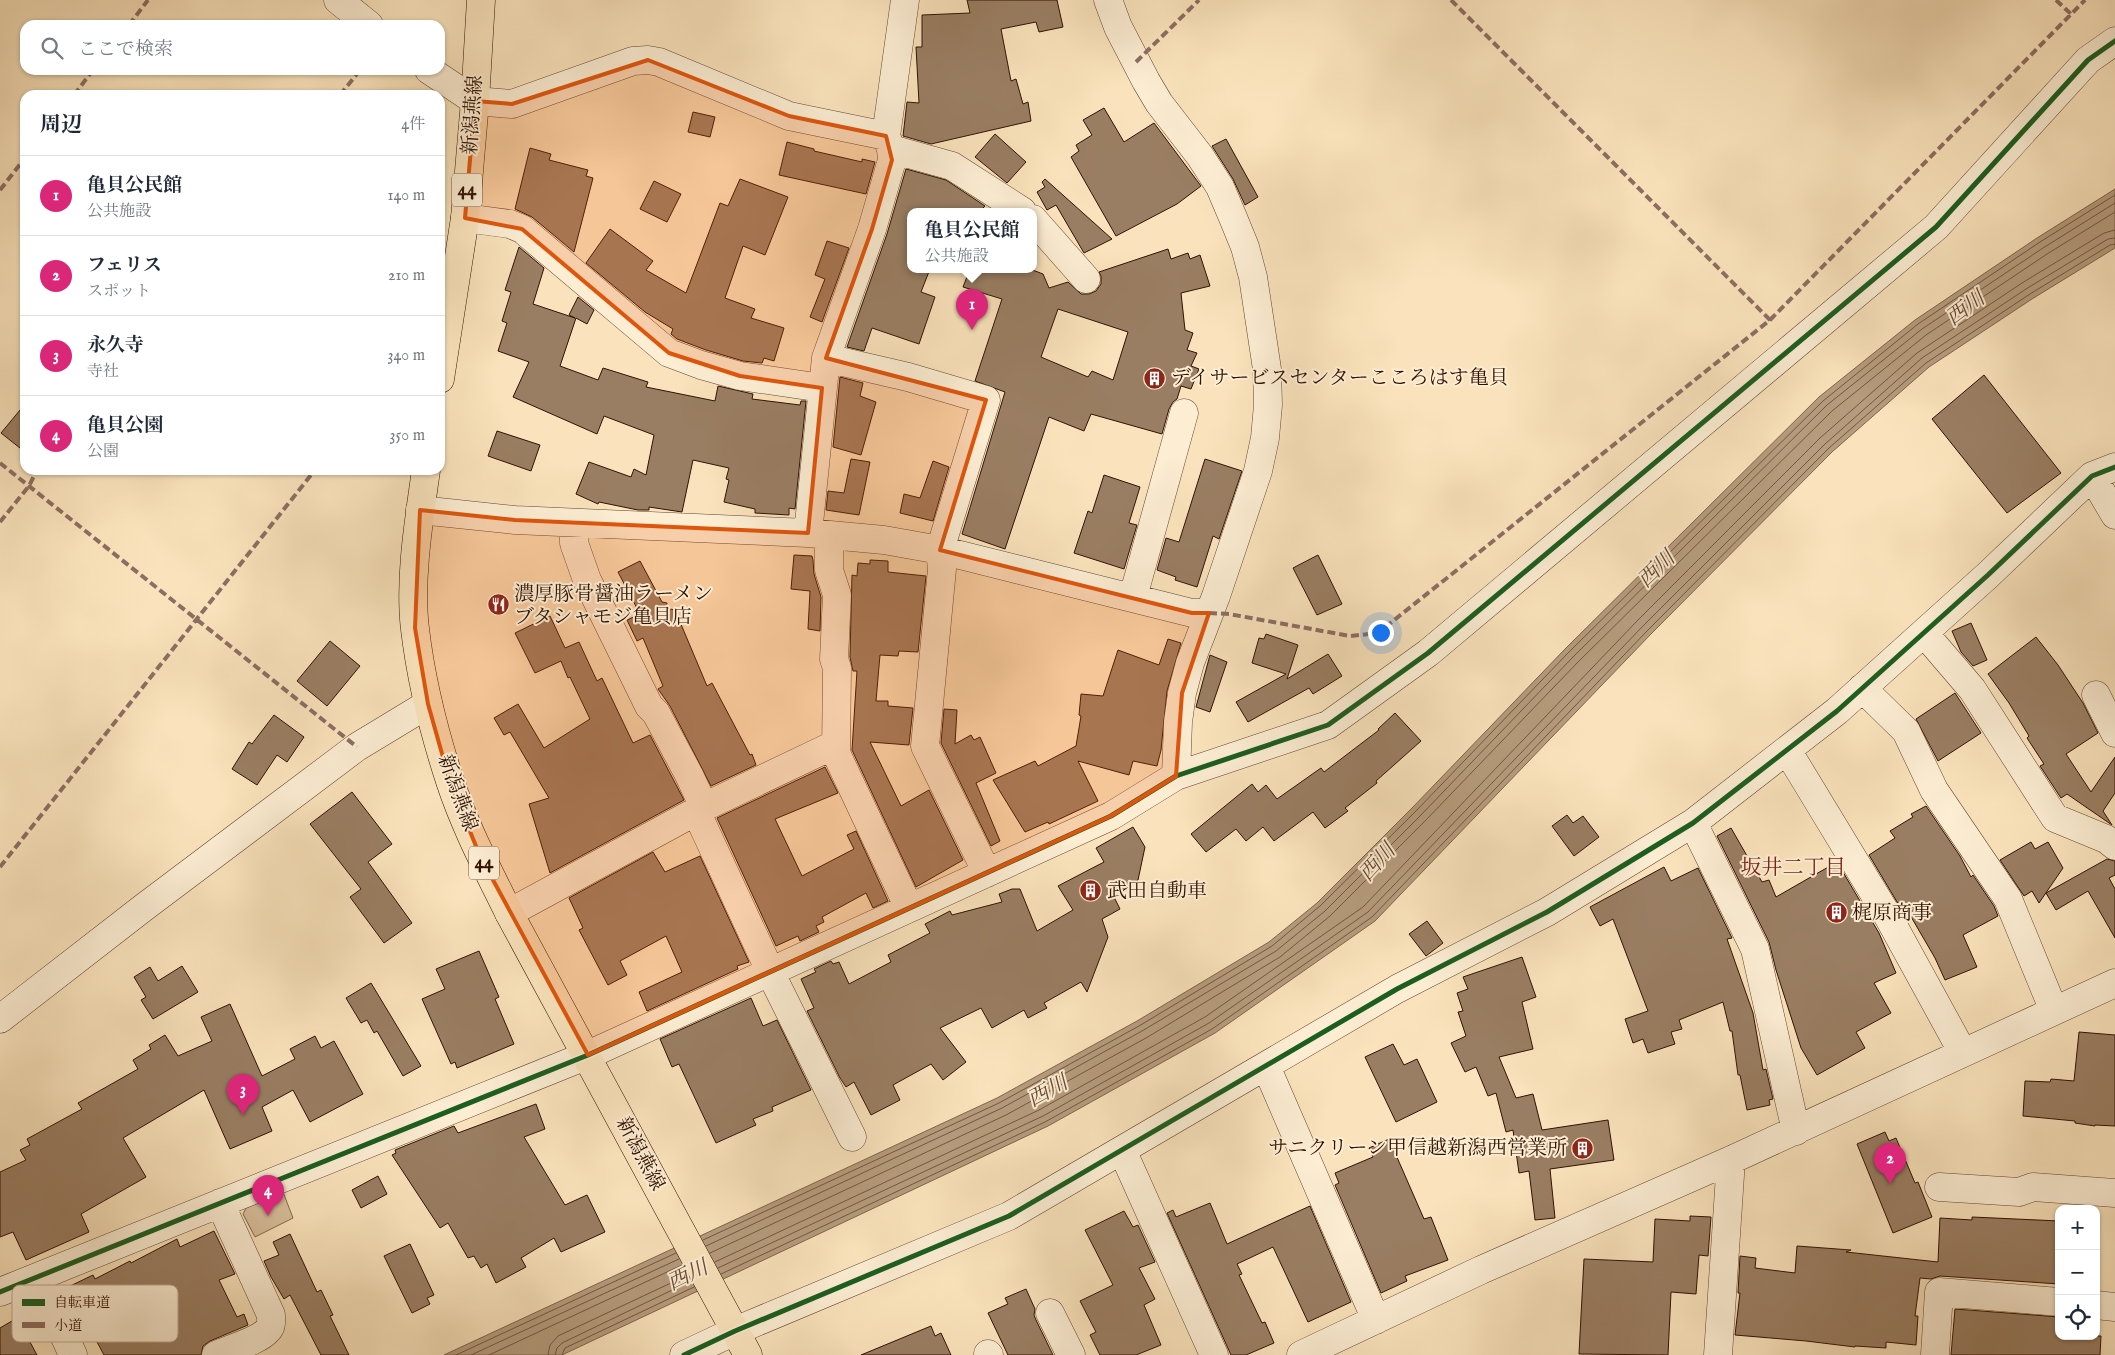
<!DOCTYPE html>
<html lang="ja">
<meta charset="utf-8">
<style>
:root{--surface:#fff;--page:#f6f6f7;--text:#1f2937;--muted:#747a83;--line:#e0e1e3;--accent:#db2777}
body{margin:0;font-family:"IM FELL English","Noto Serif JP",serif;background:var(--page);color:var(--text)}
.controls{position:absolute;right:15px;bottom:15px;display:grid;overflow:hidden;border-radius:10px;box-shadow:0 1px 4px #0004}
.controls button{width:45px;height:45px;display:grid;place-items:center;padding:0;border:0;border-bottom:1px solid var(--line);background:var(--surface);color:var(--text);font:25px sans-serif}
.you{position:absolute;left:1380px;top:632px;width:18px;height:18px;margin:-12px;border:4px solid #fff;border-radius:50%;background:#1a73e8;box-shadow:0 0 0 8px #1a73e833}
.badge{display:grid;place-items:center;width:32px;height:32px;border-radius:50%;background:var(--accent);color:#fff;font-size:16px;font-weight:700}
.pin{position:absolute;translate:-50% -41px;filter:drop-shadow(0 1px 2px #0008)}
.pin::after{content:'';position:absolute;top:26px;width:18px;height:15px;background:inherit;clip-path:polygon(0 0,100% 0,50% 100%)}
.popup{position:absolute;left:907px;top:208px;width:130px;height:65px;box-sizing:border-box;display:grid;place-content:center;border-radius:10px;background:var(--surface);filter:drop-shadow(0 1px 4px #0005);font-size:16px;white-space:nowrap;color:var(--muted)}
.popup b{font-size:19px;color:var(--text)}
.popup::after{content:'';position:absolute;left:50%;top:100%;margin-left:-10px;border:10px solid transparent;border-top-color:var(--surface)}
.list{margin:0;padding:0;list-style:none}
h2{display:flex;justify-content:space-between;align-items:center;height:65px;margin:0;padding:0 20px;font-size:21px}
h2 small{font-size:16px;font-weight:400;color:var(--muted)}
.list li{display:grid;grid-template-columns:32px 1fr auto;gap:15px;align-items:center;box-sizing:border-box;height:80px;padding:0 20px;border-top:1px solid var(--line)}
.list b{display:block;font-size:19px;white-space:nowrap}
.list p{margin:0;font-size:16px;white-space:nowrap;color:var(--muted)}
.list em{font-size:16px;font-style:normal;color:var(--muted)}
.icon{flex:none;width:28px;height:28px;fill:none;stroke:currentColor;stroke-width:2;stroke-linecap:round;stroke-linejoin:round}
.map{position:relative;flex:none;width:2115px;height:1355px;overflow:hidden}
.search{position:absolute;background:var(--surface);box-shadow:0 1px 4px #0004;left:20px;top:20px;width:425px;height:55px;display:flex;align-items:center;gap:12px;box-sizing:border-box;padding:0 18px;border-radius:15px;color:var(--muted);font-size:19px}
.panel{position:absolute;background:var(--surface);box-shadow:0 1px 4px #0004;left:20px;top:90px;width:425px;height:385px;border-radius:15px}
.map>svg:first-child{display:block}
</style>
<div class="map">
<svg width="2115" height="1355" viewBox="0 0 2115 1355">
<rect width="100%" height="100%" fill="#fae3bc"/>
<filter id="stains"><feTurbulence type="fractalNoise" baseFrequency=".004" numOctaves="4"/><feColorMatrix values="0 0 0 0 .2 0 0 0 0 .09 0 0 0 0 .02 0 0 0 .5 -.17"/></filter>
<radialGradient id="worn" r=".72"><stop offset=".6" stop-color="#630" stop-opacity="0"/><stop offset="1" stop-color="#630" stop-opacity=".3"/></radialGradient>
<path fill="#d8bf9c" stroke="#84684f" d="M283,1192L293,1218L255,1237L243,1214L246,1208Z"/>
<path fill="#b69c7d" stroke="#81644c" d="M2115,189V248L2032,299L1929,367L1832,452L1651,634L1375,921L1215,1033L1048,1126L562,1355H444L997,1098L1137,1021L1269,942L1317,903L1412,808L1565,649L1819,397L1915,320L2037,238Z"/>
<g fill="none" stroke-linecap="round" stroke-linejoin="round">
<path stroke="#745640" stroke-width="1" d="M703,1240L999,1103L1139,1026L1272,946L1320,906L1415,812L1568,653L1823,401L1918,324L2040,242L2115,195
M706,1246L1002,1108L1142,1031L1276,951L1325,911L1420,816L1573,657L1827,405L1922,329L2043,248L2115,203
M710,1253L1006,1115L1146,1038L1280,957L1330,916L1425,821L1578,662L1832,411L1926,335L2047,254L2115,212
M715,1262L1039,1110L1205,1017L1363,907L1638,620L1820,438L1917,353L2022,283L2104,233L2115,230
M718,1268L1043,1116L1209,1023L1368,912L1643,626L1825,444L1922,358L2026,289L2108,239L2115,238
M721,1274L1045,1122L1212,1029L1372,917L1648,630L1829,448L1926,363L2030,294L2110,245L2115,244
M456,1355L676,1253
M471,1355L679,1259
M489,1355L682,1265
M548,1355L550,1345L558,1336L688,1275
M555,1355L557,1348L562,1343L691,1281
M562,1355L565,1348L694,1287"/>
</g>
<path fill="#9a7e63" stroke="#311102" fill-rule="evenodd" d="M967,0H1057L1063,27L1039,32L1036,22L1001,29L1011,81L1016,79L1023,104L1028,102L1031,121L931,144L903,136L907,102L919,103L916,47H922V15L970,13Z
M1104,108L1124,142L1154,123L1201,186L1177,204L1116,236L1071,157L1079,151L1076,145L1092,135L1083,120Z
M693,112L715,117L710,137L688,132Z
M995,134L1026,162L1007,183L975,157Z
M1226,139L1258,197L1245,205L1233,179L1212,146Z
M787,142L814,149V151L862,162V159L875,162L866,194L779,175Z
M530,148L551,154L549,160L588,170L586,176L593,178L574,252L532,217L515,209Z
M906,169L946,180L985,206L980,211H911V269H930L921,292L935,297L919,344L872,328L864,351L847,347L887,234Z
M740,179L788,197L765,255L743,246L725,298L755,309L751,318L784,328L774,361L764,358L762,363L743,361L706,350L677,339L671,334L673,329L645,312L586,263L610,229L653,261L646,270L686,293L720,203L728,206Z
M1045,179L1112,239L1084,253L1056,205L1047,210L1037,192L1045,187L1042,182Z
M654,181L681,194L667,222L640,209Z
M827,241L849,248L822,322L810,317L825,279L815,275Z
M519,247L544,268L533,304L575,318L569,315L578,297L594,310L587,324L576,318L560,366L598,380L603,368L648,382L646,387L715,401L718,386L753,394L752,399L800,405L801,401H806L795,509L789,508V515L755,513V509L724,502L729,480L726,479L729,468L693,460L682,512L649,507V510H638L599,502L598,504L576,494L589,462L631,477L634,469L646,475L654,435L604,416L597,434L513,397L529,362L498,351L507,323L502,321L511,292L505,290Z
M1168,249L1171,259L1188,253L1190,259L1200,255L1210,286L1181,293L1185,330L1193,333L1187,350L1197,353L1191,366L1199,369L1191,389L1181,386L1177,399L1173,402L1169,409L1162,434L1091,414L1084,431L1049,417L1005,549L962,534L1005,392L975,381L1002,299L963,287L970,269H1030L1043,274L1049,288L1068,282L1081,294H1089L1096,291L1101,284V276L1099,272ZM1058,309L1128,332L1113,380L1092,371L1088,377L1041,357Z
M1984,375L2061,473L2007,513L1932,419Z
M840,377L863,383L860,396L876,402L861,455L833,447Z
M25,404V452L1,433Z
M497,431L540,445L531,471L488,456Z
M851,459L870,462L859,515L826,510L828,491L844,493Z
M1205,459L1242,471L1219,539L1213,536L1197,587L1175,580L1176,577L1157,570L1166,538L1179,542Z
M933,461L949,467L933,521L900,513L904,494L920,498Z
M1104,475L1140,487L1129,523L1137,525L1124,569L1074,553L1088,511L1092,513Z
M794,555L812,556L813,560L814,574L821,597L820,631L808,629L810,591L791,589Z
M1318,555L1342,604L1317,615L1293,568Z
M870,560L888,561V572L926,576L918,652L899,651L898,656L880,655L876,701H888V706L913,708L909,745L870,742L901,806L929,790L963,860L916,887L852,750L857,671H853L850,657L852,575L857,576L858,563L870,564Z
M640,561L662,602L667,603L666,608L675,610L707,686L712,683L750,755L752,754L756,765L711,786L670,706L658,689L663,686L643,638L637,641L627,620L640,614L618,572Z
M550,616L565,648L579,642L597,681L602,678L633,743L650,735L684,800L550,873L529,804L549,798L510,732L504,735L494,718L518,704L544,748L590,719L570,677L568,678L561,661L535,673L515,633Z
M1971,623L1987,660L1973,666L1961,652L1952,631Z
M1266,634L1298,645L1287,679L1328,654L1342,676L1313,694L1309,688L1248,722L1236,702L1286,674L1252,663L1259,638L1264,639Z
M2036,637L2058,665L2083,703L2098,733L2066,754L2091,792L2115,757V793L2103,811L2112,825L2067,794L2061,798L2040,766L2044,764L2027,738L2029,736L2009,703L1988,674Z
M1168,639L1181,643L1167,691L1161,750L1157,766L1133,761L1129,775L1078,761L1098,801L1049,824L1048,822L1025,832L993,780L1035,761L1038,766L1076,746L1081,716L1079,715L1081,694L1103,696L1118,650L1159,665Z
M330,641L360,666L327,706L297,681Z
M1210,655L1227,662L1210,712L1196,707Z
M1955,693L1981,733L1938,761L1916,719Z
M944,709L957,710L955,744L971,735L974,740L980,737L996,773L976,783L1000,841L991,846L941,743Z
M1395,713L1421,741L1376,781L1377,783L1345,808L1348,811L1325,828L1313,812L1274,841L1263,827L1246,841L1236,829L1206,852L1191,834L1252,784L1258,792L1266,785L1277,799L1321,768L1324,772L1379,730L1378,729Z
M274,715L304,737L287,762L277,755L257,785L232,769L249,742L252,744Z
M825,767L838,793L775,819L802,876L854,849L847,835L856,831L888,901L873,908L866,893L822,917L824,922L816,926L819,932L800,941L798,936L776,946L717,818Z
M352,792L392,844L368,862L412,923L384,943L350,897L361,889L310,824Z
M1926,806L1960,856L1971,877L1973,875L1994,906L1998,916L1963,935L1977,967L1945,980L1935,958L1910,915L1906,917L1869,855L1895,838L1890,831L1913,817L1911,814Z
M1567,815L1573,823L1583,816L1599,837L1574,856L1552,826Z
M1133,827L1145,847L1138,880L1114,897L1120,909L1102,919L1108,937L1087,992L1081,982L1044,1003L1047,1008L1028,1018L1024,1010L992,1028L981,1008L940,1028L966,1062L943,1080L931,1064L893,1085L900,1100L871,1115L854,1082L846,1087L840,1078L807,1011L814,1008L801,979L816,972L814,969L831,961L833,964L839,962L849,984L891,962L888,955L930,933L925,924L950,911L952,915L1002,902L999,894L1012,889H1020L1037,931L1073,910L1058,886L1104,862L1096,848Z
M1731,828L1762,882L1769,880L1776,897L1837,862L1879,933L1896,973L1874,983L1891,1013L1856,1032L1865,1048L1817,1075L1801,1048L1776,970L1769,942L1717,836Z
M2031,842L2035,849L2048,842L2063,868L2039,903L2032,891L2024,896L2000,860Z
M653,852L665,872L700,856L749,962L737,966L738,969L647,1011L639,992L682,972L666,936L620,961L627,975L608,985L579,930L583,928L569,898Z
M2107,859L2115,861V875L2109,878L2115,889V938L2088,891L2056,910L2046,893Z
M1664,867L1671,881L1698,868L1732,938L1727,939L1753,1013L1763,1070L1766,1069L1773,1099L1769,1100L1770,1105L1747,1110L1740,1075H1738L1732,1031H1730L1723,1002L1679,1020L1682,1029L1671,1032L1675,1044L1648,1053L1643,1039L1633,1043L1625,1019L1648,1011L1613,919L1600,926L1590,907Z
M1427,921L1443,943L1426,956L1409,934Z
M479,951L499,997L495,999L514,1044L457,1068L455,1062L451,1064L422,999L445,989L436,969Z
M1522,957L1536,997L1522,1002L1533,1049L1499,1057L1516,1098L1533,1094L1542,1130L1608,1120L1614,1160L1550,1169L1555,1218L1535,1220L1529,1171L1519,1173L1513,1130L1506,1132L1496,1093L1488,1096L1476,1067L1465,1072L1451,1043L1466,1036L1458,1012L1463,1011L1457,993L1468,989L1463,977Z
M182,966L198,992L153,1019L141,1000L146,997L134,977L150,967L158,981Z
M371,983L421,1066L403,1076L377,1031L374,1033L367,1020L361,1023L346,998Z
M751,998L763,1026L777,1020L811,1090L772,1107L773,1111L753,1119L756,1125L716,1143L679,1064L672,1067L660,1039Z
M230,1004L262,1076L295,1059L290,1049L315,1036L321,1048L334,1041L363,1094L310,1122L293,1090L262,1107L272,1131L230,1149L204,1090L123,1138L146,1177L81,1214L89,1232L26,1260L13,1232L0,1237V1172L26,1160L20,1150L30,1145L27,1139L82,1109L78,1103L138,1069L133,1060L151,1049L149,1045L165,1035L178,1056L212,1041L201,1017Z
M2079,1032L2115,1035V1126L2095,1125V1126L2075,1123V1121L2023,1116L2025,1081L2050,1082L2051,1079L2074,1081Z
M1393,1044L1404,1065L1417,1059L1437,1102L1396,1122L1365,1057Z
M536,1104L545,1129L524,1137L565,1205L587,1195L605,1232L561,1252L554,1238L521,1258L526,1267L496,1283L487,1264L481,1268L474,1256L468,1258L448,1223L440,1228L392,1155L396,1153L395,1150L454,1126L458,1133Z
M1885,1132L1889,1141L1896,1138L1915,1183L1918,1182L1932,1217L1893,1233L1857,1144Z
M1389,1139L1424,1219L1431,1217L1448,1260L1405,1276L1407,1281L1381,1293L1335,1185L1339,1183L1335,1173L1373,1157L1369,1148Z
M378,1176L387,1194L361,1208L352,1190Z
M1210,1203L1227,1244L1310,1206L1351,1302L1308,1322L1273,1247L1237,1264L1242,1274L1239,1275L1262,1323L1265,1322L1274,1343L1246,1355H1231L1167,1213L1173,1210L1176,1217Z
M1124,1211L1133,1227L1138,1225L1155,1262L1139,1268L1155,1299L1144,1305L1161,1345L1136,1355H1100L1090,1335L1096,1332L1080,1301L1113,1285L1085,1230Z
M1690,1216L1711,1217L1708,1256L1699,1255L1696,1294L1671,1292L1668,1355L1579,1354L1584,1259L1653,1262L1655,1219L1690,1221Z
M1972,1217L2059,1221V1284L1940,1276L1931,1279L1920,1278L1915,1316H1918L1916,1345L1886,1342V1348L1855,1346V1347L1806,1341L1735,1335L1740,1293H1738L1740,1256L1756,1258L1755,1268L1795,1273L1797,1246L1851,1250L1846,1252L1938,1262L1940,1218L1972,1220Z
M214,1231L235,1274L219,1280L237,1317L244,1314L248,1325L210,1341L203,1346L201,1355H104L90,1329L87,1331L64,1289L93,1275L95,1279L130,1261L131,1263L177,1239L180,1247Z
M290,1234L317,1292L321,1290L333,1315L330,1316L349,1355H321L290,1295L284,1299L271,1277L264,1261L279,1255L273,1242Z
M410,1244L434,1295L427,1298L430,1304L412,1313L384,1256Z
M1026,1289L1035,1309L1034,1315L1036,1320L1053,1355H1008L988,1313L1008,1304L1005,1298Z
M1955,1309L2059,1317V1336H2101L2100,1355H1951Z
M17,1318L37,1355H0V1328Z
M931,1326L935,1336L941,1333L951,1355H861Z"/>
<g fill="none" stroke-linecap="round" stroke-linejoin="round">
<defs>
<path id="street" d="M338,0L369,25
M1108,0L1118,27L1146,81L1159,103L1200,156L1220,187L1234,220L1245,247L1253,277L1267,369L1268,405L1265,438L1258,471L1216,596L1190,663L1182,693L1178,722L1176,776
M429,70L475,101L512,104L633,61L648,60L659,62L789,116L886,136
M891,149L952,166L1022,211
M465,218L510,224L522,229L669,353L701,365L740,376L822,388
M1033,219L1086,279
M826,358L908,377L986,400L940,550L942,569L925,746L987,873
M2092,476L2115,515
M420,510L515,520L808,533L884,540L940,550L1192,613H1209
M574,523V543L587,580L649,706L656,713L689,775L704,807
M808,533L826,358L872,229L892,160L891,149L886,136L905,0
M829,535V570L837,595L834,659L837,668L836,753L909,908
M1133,597L1184,413
M1924,633L1972,689L2055,818L2106,839L2115,846
M1862,688L1906,731L1934,790L2008,899L2054,1011
M2096,695L2115,733
M1787,750L1889,918L1963,1053
M696,811L776,984L852,1137
M1693,823L1755,949L1796,1131
M509,913L704,807L836,744
M0,1019L143,908L357,747L428,704
M1266,1066L1376,1320
M1122,1150L1214,1355
M1939,1187L2019,1192L2033,1187L2115,1193
M38,1277L73,1355
M0,1292L588,1055L1111,816L1176,776L1328,725L1428,653L1936,227L2088,60L2115,41
M2096,1305L2115,1307
M1050,1313L1071,1355
M988,1354L989,1355
M216,1355C229,1349 259,1341 268,1330C272,1326 271,1321 271,1315L220,1203
M684,1355L735,1331L1009,1216L1397,989L1547,912L1693,823L1837,711L1988,575L2092,476L2115,467
M1301,1355L1481,1270L1731,1160L2115,983
M1718,1355L1731,1160
M1935,1355L1939,1292L2059,1302"/>
<path id="primary" d="M440,379L465,218L475,101L481,0
M426,470C419,520 409,579 415,629C421,680 434,732 450,781C465,827 488,870 509,913L748,1355"/>
</defs>
<use href="#street" stroke="#634630" stroke-width="29"/>
<use href="#primary" stroke="#311102" stroke-width="29"/>
<use href="#street" stroke="#fcedd3" stroke-width="28"/>
<use href="#primary" stroke="#fae3bc" stroke-width="28"/>
<path stroke="#8d6e63" stroke-width="4" stroke-dasharray="8 4" stroke-linecap="butt" d="M1451,0L1770,320
M2056,0L2071,14
M129,25L148,0
M1136,62L1199,0
M74,95L93,70
M340,95L360,70
M0,190L25,158
M0,463L357,747
M0,522L29,486L37,470
M1209,613L1229,614L1350,636L1369,634L1383,629L1770,320L2085,0
M0,867L315,470"/>
<defs>
<path id="cycleway" d="M0,1292L588,1055L1111,816L1176,776L1328,725L1428,653L1936,227L2088,60L2115,41
M684,1355L735,1331L1009,1216L1397,989L1547,912L1693,823L1837,711L1988,575L2092,476L2115,467"/>
</defs>
<use href="#cycleway" stroke="#fcedd3" stroke-width="8"/>
<use href="#cycleway" stroke="#1b5e20" stroke-width="5"/>
</g>
<path fill="#df550c" fill-opacity="0.2" stroke="#df550c" stroke-width="4" stroke-linejoin="round" d="M648,60L789,116L886,136L892,160L872,229L826,358L986,400L940,550L1192,613H1209L1182,693L1176,776L1111,816L588,1055L480,856L450,782L428,704L415,628L420,510L515,520L808,533L822,388L740,376L669,353L522,229L465,218L475,101L512,104Z"/>
<defs>
<symbol id="building-disc" viewBox="-11 -11 22 22"><circle r="9.5" fill="#8f2418" stroke="#fcedd3"/><path d="M-4-6H4V6H1V3H-1V6H-4ZM-2.5-4.3h1.7v1.8h-1.7ZM.8-4.3h1.7v1.8H.8ZM-2.5-1h1.7V.8h-1.7ZM.8-1h1.7V.8H.8Z" fill="#fff"/></symbol>
<symbol id="restaurant-disc" viewBox="-11 -11 22 22"><circle r="9.5" fill="#8f2418" stroke="#fcedd3"/><path d="M-5-6h1v4h1v-4h1v4h1v-4h1v5L-1.5 .5V6h-2V.5L-5-1ZM5-6V6H3V1.5H1.5Q1.5-4 5-6Z" fill="#fff"/></symbol>
</defs>
<g fill-rule="evenodd">
<use href="#building-disc" x="1142" y="366" width="25" height="25"/>
<use href="#restaurant-disc" x="486" y="592" width="25" height="25"/>
<use href="#building-disc" x="1078" y="878" width="25" height="25"/>
<use href="#building-disc" x="1824" y="900" width="25" height="25"/>
<use href="#building-disc" x="1570" y="1136" width="25" height="25"/>
</g>
<g text-anchor="middle" dominant-baseline="central" stroke-width="4" stroke-linejoin="round" paint-order="stroke">
<g fill="#fcedd3" stroke="#6e5341" stroke-width="1">
<rect x="452" y="173.5" width="30" height="33" rx="4"/>
<rect x="469" y="846.5" width="30" height="33" rx="4"/>
</g>
<g font-size="19" font-weight="bold" fill="#311102">
<text x="467" y="190">44</text>
<text x="484" y="863">44</text>
</g>
<g font-size="20" fill="#311102" stroke="#fcedd3">
<text transform="translate(473 115) rotate(-86)">新潟燕線</text>
<text transform="translate(457 793) rotate(70)">新潟燕線</text>
<text transform="translate(640 1154) rotate(62)">新潟燕線</text>
</g>
<g font-size="20" fill="#311102" stroke="#fcedd3" text-anchor="start">
<text x="1171" y="378">デイサービスセンターこころはす亀貝</text>
<text x="514" y="594">濃厚豚骨醤油ラーメン<tspan x="514" dy="23">ブタシャモジ亀貝店</tspan></text>
<text x="1107" y="891">武田自動車</text>
<text x="1852" y="913">梶原商事</text>
<text x="1567" y="1148" text-anchor="end">サニクリーン甲信越新潟西営業所</text>
</g>
<g font-size="21" font-style="italic" fill="#664933" stroke="#fcedd3">
<text transform="translate(1966 309) rotate(-37)">西川</text>
<text transform="translate(1657 570) rotate(-44)">西川</text>
<text transform="translate(1378 863) rotate(-48)">西川</text>
<text transform="translate(1048 1092) rotate(-29)">西川</text>
<text transform="translate(688 1276) rotate(-26)">西川</text>
</g>
<g font-size="21" fill="#7a1f14" stroke="#fcedd3">
<text x="1793" y="868">坂井二丁目</text>
</g>
</g>
<rect x="12" y="1285" width="166" height="57" rx="8" fill="#fcedd3" stroke="#bfab94" stroke-width="1"/>
<rect x="22" y="1299" width="23" height="7" fill="#1b5e20"/>
<rect x="22" y="1322" width="23" height="6" fill="#8d6e63"/>
<g font-size="14" fill="#311102">
<text x="54" y="1307">自転車道</text>
<text x="54" y="1330">小道</text>
</g>
<rect width="100%" height="100%" filter="url(#stains)"/>
<rect width="100%" height="100%" fill="url(#worn)"/>
</svg>
<div class="controls">
<button>+</button>
<button>−</button>
<button><svg class="icon" aria-label="locate" viewBox="0 0 24 24"><circle cx="12" cy="12" r="6"/><path d="M12 2v4M12 18v4M2 12h4M18 12h4"/></svg></button>
</div>
<div class="you"></div>
<div class="pin badge" style="left:972px;top:330px">1</div>
<div class="popup"><b>亀貝公民館</b>公共施設</div>
<div class="pin badge" style="left:1890px;top:1184px">2</div>
<div class="pin badge" style="left:243px;top:1115px">3</div>
<div class="pin badge" style="left:268px;top:1216px">4</div>
<div class="search"><svg class="icon" aria-label="search" viewBox="0 0 24 24"><circle cx="10" cy="10" r="6"/><path d="M15 15l6 6"/></svg>ここで検索</div>
<section class="panel">
<h2>周辺<small>4件</small></h2>
<ul class="list">
<li><span class="badge">1</span><div><b>亀貝公民館</b><p>公共施設</p></div><em>140 m</em></li>
<li><span class="badge">2</span><div><b>フェリス</b><p>スポット</p></div><em>210 m</em></li>
<li><span class="badge">3</span><div><b>永久寺</b><p>寺社</p></div><em>340 m</em></li>
<li><span class="badge">4</span><div><b>亀貝公園</b><p>公園</p></div><em>350 m</em></li>
</ul>
</section>
</div>
